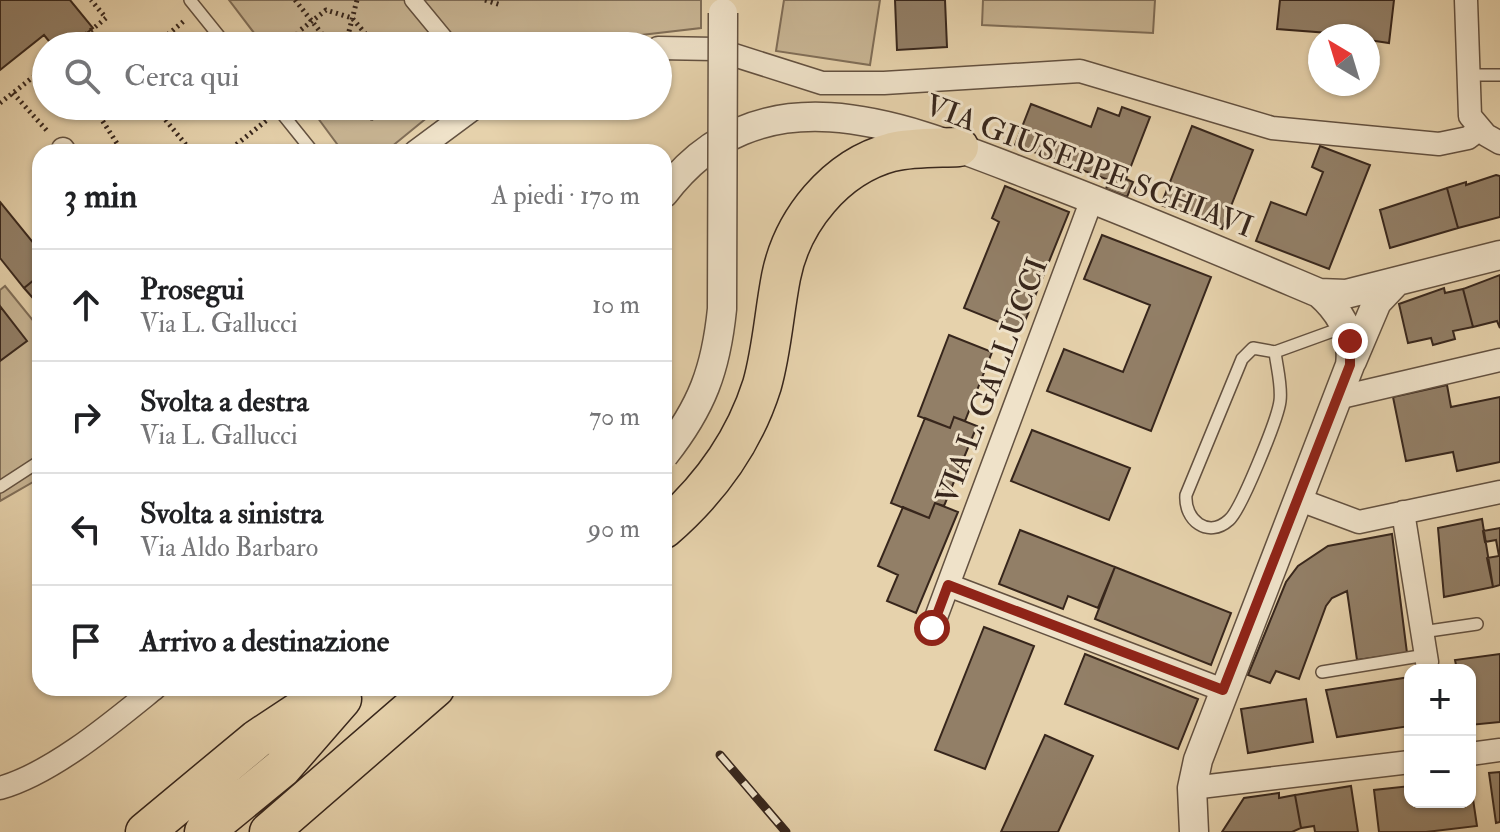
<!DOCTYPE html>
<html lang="it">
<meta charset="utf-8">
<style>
:root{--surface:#fff;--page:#f6f6f6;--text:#202124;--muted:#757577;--line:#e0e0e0}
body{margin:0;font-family:"IM FELL Double Pica",serif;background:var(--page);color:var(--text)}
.controls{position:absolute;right:24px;bottom:24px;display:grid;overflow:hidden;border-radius:16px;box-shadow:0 2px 6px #0004}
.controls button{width:72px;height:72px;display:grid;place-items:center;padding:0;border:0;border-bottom:2px solid var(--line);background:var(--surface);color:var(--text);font:40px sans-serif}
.compass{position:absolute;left:1308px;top:24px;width:72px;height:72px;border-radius:50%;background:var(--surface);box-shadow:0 2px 6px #0004;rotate:322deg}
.stop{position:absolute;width:24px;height:24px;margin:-18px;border:6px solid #8f2418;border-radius:50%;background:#fff}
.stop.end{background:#8f2418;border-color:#fff;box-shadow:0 2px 8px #0008}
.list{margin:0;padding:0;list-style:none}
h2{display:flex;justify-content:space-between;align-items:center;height:104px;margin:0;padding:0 32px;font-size:34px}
h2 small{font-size:26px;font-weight:400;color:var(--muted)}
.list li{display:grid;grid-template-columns:52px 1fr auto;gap:24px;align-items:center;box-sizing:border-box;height:112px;padding:0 32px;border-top:2px solid var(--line)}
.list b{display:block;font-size:30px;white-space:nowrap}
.list p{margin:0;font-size:26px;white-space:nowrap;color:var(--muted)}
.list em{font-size:26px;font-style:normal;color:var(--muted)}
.icon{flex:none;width:44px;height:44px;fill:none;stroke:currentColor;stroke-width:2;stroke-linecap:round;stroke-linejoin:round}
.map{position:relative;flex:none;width:1500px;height:832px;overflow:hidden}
.search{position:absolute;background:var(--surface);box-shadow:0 2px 6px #0004;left:32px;top:32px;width:640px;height:88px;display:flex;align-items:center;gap:20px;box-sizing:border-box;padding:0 28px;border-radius:44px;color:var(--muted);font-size:30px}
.panel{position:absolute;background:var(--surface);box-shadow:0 2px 6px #0004;left:32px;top:144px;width:640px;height:552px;border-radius:24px}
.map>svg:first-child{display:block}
</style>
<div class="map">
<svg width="1500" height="832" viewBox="0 0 1500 832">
<rect width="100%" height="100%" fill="#e6d2ac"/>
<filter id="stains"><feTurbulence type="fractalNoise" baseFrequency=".0025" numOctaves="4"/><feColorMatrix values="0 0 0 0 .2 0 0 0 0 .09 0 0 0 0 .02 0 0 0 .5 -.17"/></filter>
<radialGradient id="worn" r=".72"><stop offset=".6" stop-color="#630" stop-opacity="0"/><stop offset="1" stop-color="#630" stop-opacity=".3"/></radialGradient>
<path fill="#c8b594" stroke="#806e58" stroke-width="2" d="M229,0H701V28L641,35L606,46H264Z
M784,0H880L870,65L776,51Z
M983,0H1155L1153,33L982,25Z
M309,106H435L434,112L385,152H343Z
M5,286L40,329V478L0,501V290Z"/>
<path fill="#927f67" stroke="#37261c" stroke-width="2" d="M0,0H70L93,28L71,46H53L44,35L0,70Z
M895,0H945L947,47L897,50Z
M1280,0H1394L1389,43L1368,40V36L1277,29Z
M1031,104L1091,127L1098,108L1119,116L1122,107L1150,117L1126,179L1133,182L1127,197L1106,189L1109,180L1015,145Z
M1192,126L1253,150L1222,229L1161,205Z
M1320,146L1370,165L1329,269L1256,241L1271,202L1306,215L1323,172L1312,167Z
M1496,175L1500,176V217L1458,228L1447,188L1466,182V185Z
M1005,186L1069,212L1021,331L964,308L999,222L992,218Z
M1447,188L1458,228L1390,248L1380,210Z
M0,202L40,251V275L24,288L0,258Z
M1102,235L1211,277L1151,431L1047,391L1064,349L1123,372L1150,305L1084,279Z
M40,275V306L24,288Z
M1500,275V328L1497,321L1473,327L1463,289Z
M1444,288L1445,293L1463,289L1473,327L1453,331L1455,339L1433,345L1431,338L1408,343L1399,304Z
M0,306L27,341L0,361Z
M949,335L992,352L965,421L954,417L950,428L918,416Z
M1447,385L1451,407L1500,397V462L1457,471L1453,452L1406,461L1393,397Z
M954,417L977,426L944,506L935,503L929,518L891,503L925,418L950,428Z
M1032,430L1130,468L1109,520L1011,481Z
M935,503L958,512L916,613L887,601L898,575L878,566L903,507L929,518Z
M1482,519L1493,587L1444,597L1438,528Z
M1500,528V585L1493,587L1487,558L1499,556L1496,540L1485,542L1483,531Z
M1020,530L1115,567L1098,608L1068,596L1063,609L999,584Z
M1392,534L1407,653L1357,660L1347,591L1332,598L1326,606L1299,679L1276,671L1270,683L1248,675L1286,582L1298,566L1328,546Z
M1115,567L1231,613L1211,665L1095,619Z
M984,627L1034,646L985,769L935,750Z
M1085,654L1198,699L1178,749L1065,704Z
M1500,654V722L1470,725V670H1457L1455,660Z
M1410,677V726L1337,737L1326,690Z
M1306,699L1313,742L1248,753L1241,709Z
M1045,735L1093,756L1058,832H1001Z
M1500,772V822L1496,823L1489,773Z
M1470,779L1477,826L1426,832H1379L1374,790L1410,786V802H1470Z
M1351,786L1358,832H1315L1314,826L1301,828L1295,795Z
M1279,793V798L1295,795L1301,828L1292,832H1222L1244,798Z"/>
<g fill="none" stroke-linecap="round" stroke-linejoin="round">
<defs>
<path id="service" d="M190,0L227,46
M1468,75H1500
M276,106L313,152
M1275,352C1277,368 1282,386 1280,401C1278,418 1241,510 1229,520C1208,539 1184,520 1186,495L1242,359L1253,348L1275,352L1344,327
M0,487L40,461
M1422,632L1477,624
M1322,672L1426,655"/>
<path id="pedestrian" d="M413,0L451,46"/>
<path id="minor" d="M1466,0L1470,116L1486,135L1500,143
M658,48L715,49L822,83H884L1080,71L1272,128L1439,144L1468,138L1480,129
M63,149L65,152
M415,152L477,106
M1092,199L948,585L1223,690
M1337,398L1500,360
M1300,500L1359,522L1500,492
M1403,512L1427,662
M932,628L948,585
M1470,754L1500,750
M0,788C53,773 113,722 155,688
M1192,788L1410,762"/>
<path id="tertiary" d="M664,193C767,58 921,134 1048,182C1140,217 1229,255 1319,293L1346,294L1500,255
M1352,361L1377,302L1396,282
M1194,832L1192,788L1198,760L1350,365C1354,336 1341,312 1319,293"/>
<path id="trunk" d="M664,529C709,490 744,442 762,385C772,350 774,313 781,277C792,221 835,167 892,152C913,147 937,148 959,147
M145,832L257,739L334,688
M204,832L282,768L342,699
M269,832L435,688"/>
</defs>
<use href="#service" stroke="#635140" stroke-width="14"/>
<use href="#pedestrian" stroke="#635140" stroke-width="19"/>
<use href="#minor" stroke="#635140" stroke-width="25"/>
<use href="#tertiary" stroke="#635140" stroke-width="31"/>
<use href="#trunk" stroke="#37261c" stroke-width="41"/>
<path stroke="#37261c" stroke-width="5" stroke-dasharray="2 4" stroke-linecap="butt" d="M295,0L330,44
M485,0L501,5
M346,43L357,0
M330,44L350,46
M72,46L106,18L91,0
M154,46L184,21
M297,46L298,32L326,10L352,18L376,46
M13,93L49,133
M0,103L46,67
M93,106L118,145L117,152
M154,106L192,152
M333,106L341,116L372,118L387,106
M193,152L209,148L222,152
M227,152L267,120"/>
<use href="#service" stroke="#efe2c9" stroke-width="11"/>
<use href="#pedestrian" stroke="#efe2c9" stroke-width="16"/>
<use href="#minor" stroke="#efe2c9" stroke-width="22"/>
<use href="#tertiary" stroke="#efe2c9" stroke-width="28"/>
<use href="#trunk" stroke="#e6d2ac" stroke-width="38"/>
<defs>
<path id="rail" d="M720,755L786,832"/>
</defs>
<use href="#rail" stroke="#37261c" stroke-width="9"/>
<use href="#rail" stroke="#efe2c9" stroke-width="6" stroke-dasharray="18" stroke-linecap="butt"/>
<defs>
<path id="tertiary-bridge" d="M664,455C702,407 716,369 722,309L723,13"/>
</defs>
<use href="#tertiary-bridge" stroke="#635140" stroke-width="31" stroke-linecap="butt"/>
<use href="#tertiary-bridge" stroke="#efe2c9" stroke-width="28"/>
</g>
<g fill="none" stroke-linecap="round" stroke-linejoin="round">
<path stroke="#8f2418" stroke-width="10" d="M932,628L948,585L1223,690L1350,365V341"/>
</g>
<g text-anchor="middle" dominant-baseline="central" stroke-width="6" stroke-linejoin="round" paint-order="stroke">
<g font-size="30" fill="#37261c" stroke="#efe2c9">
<text transform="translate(1089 166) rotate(21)">VIA GIUSEPPE SCHIAVI</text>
<text transform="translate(992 381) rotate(-69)">VIA L. GALLUCCI</text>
</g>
</g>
<rect width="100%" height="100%" filter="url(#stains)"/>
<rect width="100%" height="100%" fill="url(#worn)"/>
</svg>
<div class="controls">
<button>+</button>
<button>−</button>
</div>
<svg class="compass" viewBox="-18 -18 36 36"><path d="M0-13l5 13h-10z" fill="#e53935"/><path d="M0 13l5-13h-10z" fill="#757577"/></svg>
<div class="stop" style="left:932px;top:628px"></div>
<div class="stop end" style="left:1350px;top:341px"></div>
<div class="search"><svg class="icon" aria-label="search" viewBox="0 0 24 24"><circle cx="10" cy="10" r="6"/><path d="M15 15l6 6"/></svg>Cerca qui</div>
<section class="panel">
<h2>3 min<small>A piedi · 170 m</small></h2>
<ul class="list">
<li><svg class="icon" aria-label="ahead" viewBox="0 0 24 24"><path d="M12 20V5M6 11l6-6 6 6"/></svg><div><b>Prosegui</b><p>Via L. Gallucci</p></div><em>10 m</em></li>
<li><svg class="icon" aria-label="right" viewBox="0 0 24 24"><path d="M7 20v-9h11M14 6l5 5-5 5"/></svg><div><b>Svolta a destra</b><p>Via L. Gallucci</p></div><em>70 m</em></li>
<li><svg class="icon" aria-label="left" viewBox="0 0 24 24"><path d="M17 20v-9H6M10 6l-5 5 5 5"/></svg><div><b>Svolta a sinistra</b><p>Via Aldo Barbaro</p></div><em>90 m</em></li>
<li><svg class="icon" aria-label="arrive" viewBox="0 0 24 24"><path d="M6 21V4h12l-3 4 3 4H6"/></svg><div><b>Arrivo a destinazione</b></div></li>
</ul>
</section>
</div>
